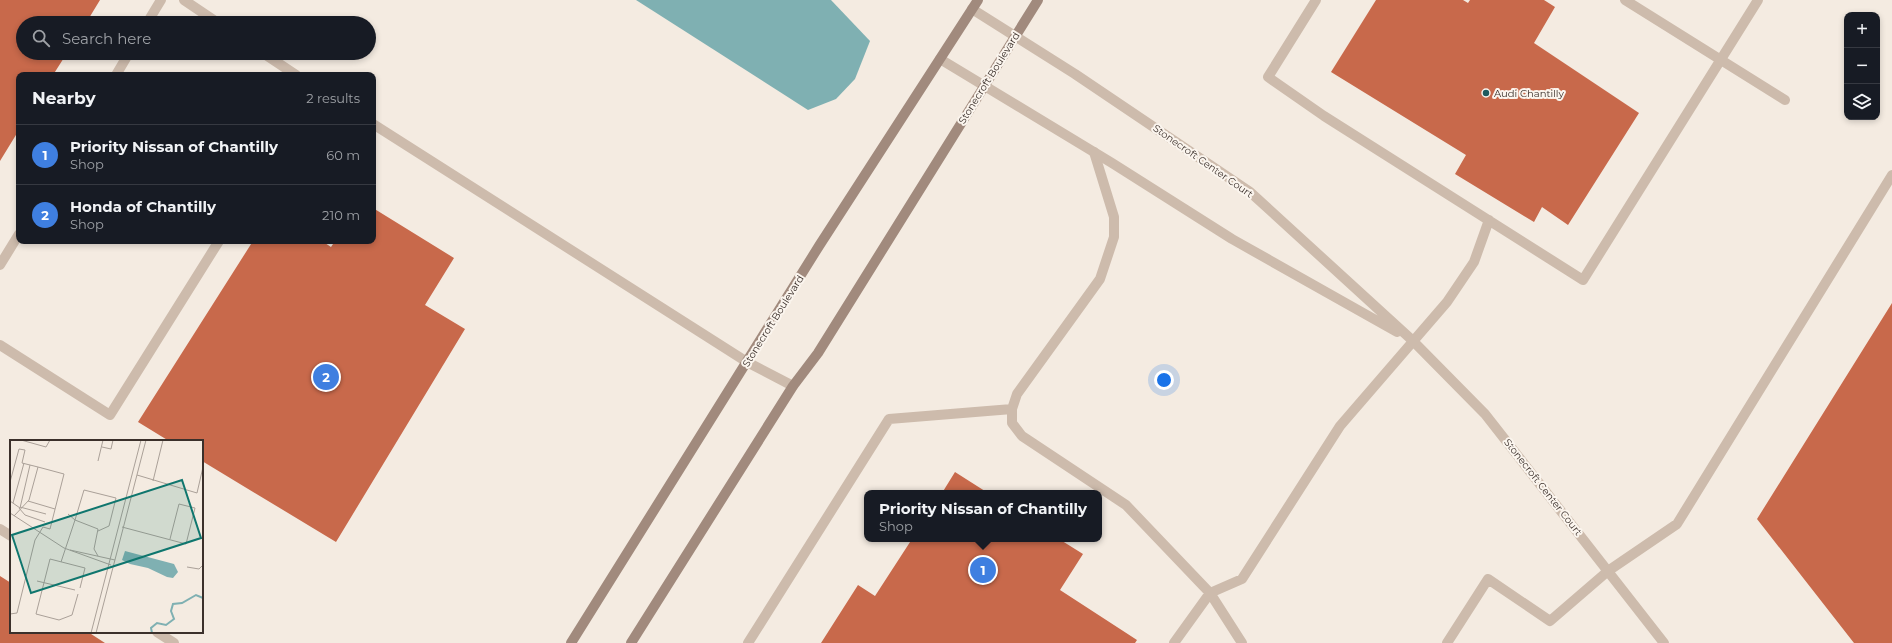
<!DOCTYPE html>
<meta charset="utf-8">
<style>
:root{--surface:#171b24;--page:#20242c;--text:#f1f3f6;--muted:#9ea1a6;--line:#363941;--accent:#7c3aed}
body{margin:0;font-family:Montserrat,sans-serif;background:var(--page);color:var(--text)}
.controls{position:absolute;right:12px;top:12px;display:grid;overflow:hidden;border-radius:8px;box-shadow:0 2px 6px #0003}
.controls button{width:36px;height:36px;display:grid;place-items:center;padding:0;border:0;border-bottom:1px solid var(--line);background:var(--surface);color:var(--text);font:20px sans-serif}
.you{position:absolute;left:1164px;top:380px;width:14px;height:14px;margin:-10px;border:3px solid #fff;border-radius:50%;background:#1a73e8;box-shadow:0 0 0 6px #1a73e833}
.badge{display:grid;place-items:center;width:26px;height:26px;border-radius:50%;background:var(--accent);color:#fff;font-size:13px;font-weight:700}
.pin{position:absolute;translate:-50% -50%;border:2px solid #fff;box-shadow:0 1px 4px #0006}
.popup{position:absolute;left:864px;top:490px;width:238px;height:52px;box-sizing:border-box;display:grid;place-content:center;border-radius:8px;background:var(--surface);filter:drop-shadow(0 1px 3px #0005);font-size:13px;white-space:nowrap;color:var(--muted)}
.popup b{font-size:15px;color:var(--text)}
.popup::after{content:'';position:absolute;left:50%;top:100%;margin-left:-8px;border:8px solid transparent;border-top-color:var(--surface)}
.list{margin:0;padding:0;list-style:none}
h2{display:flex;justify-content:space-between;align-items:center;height:52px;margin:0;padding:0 16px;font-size:17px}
h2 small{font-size:13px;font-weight:400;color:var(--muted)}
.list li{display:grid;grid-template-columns:26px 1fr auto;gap:12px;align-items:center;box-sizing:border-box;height:60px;padding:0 16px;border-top:1px solid var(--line)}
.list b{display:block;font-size:15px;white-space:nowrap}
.list p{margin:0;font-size:13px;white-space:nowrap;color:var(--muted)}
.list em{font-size:13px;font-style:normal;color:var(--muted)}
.icon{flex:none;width:22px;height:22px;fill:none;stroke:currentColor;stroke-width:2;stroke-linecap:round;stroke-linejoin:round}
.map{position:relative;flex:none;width:1892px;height:643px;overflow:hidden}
.search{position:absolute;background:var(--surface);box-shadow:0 2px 6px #0003;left:16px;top:16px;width:360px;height:44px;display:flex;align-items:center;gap:10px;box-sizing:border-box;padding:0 14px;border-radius:22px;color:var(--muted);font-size:15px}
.panel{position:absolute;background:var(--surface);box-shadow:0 2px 6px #0003;left:16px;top:72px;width:360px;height:172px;border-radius:8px}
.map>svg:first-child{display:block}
</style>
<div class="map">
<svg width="1892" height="643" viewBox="0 0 1892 643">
<rect width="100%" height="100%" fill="#f4ebe1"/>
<path fill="#7fb0b2" d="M636,0H831L870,41L855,79L836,99L808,110Z"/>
<path fill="#c8694b" d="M0,0H100L86,23H23V53H67L53,75H19V130L0,161Z
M1376,0H1463L1468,3L1470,0H1544L1555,7L1534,43L1639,113L1568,225L1542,207L1534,222L1455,174L1466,155L1331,72Z
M373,208L454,258L425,305L465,329L336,542L202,461V441H169L138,422L253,241H322L331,247L335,241H373Z
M1892,303V643H1854L1757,519Z
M955,472L988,493H942Z
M912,539H1059L1083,554L1060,590L1137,640L1135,643H821L858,585L875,596Z
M0,576L11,583V632H88L105,643H0Z"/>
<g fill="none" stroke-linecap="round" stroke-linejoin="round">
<path stroke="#cdbbac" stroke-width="10" d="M184,0L218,23
M1316,0L1268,77L1324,116L1583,280L1758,0
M1625,0L1785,100
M147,23L161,0
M263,53L296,75
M116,75L129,53
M373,124L747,362L793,386
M1094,152L1114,217V237L1100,279L1017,394L1012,409V423L1022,436L1126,505L1210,593L1242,579L1340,426L1447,302L1474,262L1489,220
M0,265L19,234
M0,345L110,415L219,241
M0,529L11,536
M157,632L174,643
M748,643L889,419L1012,409
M1174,643L1210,593L1242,643
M1447,643L1488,579L1550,621L1608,571L1677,524L1892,175"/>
<path stroke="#cdbbac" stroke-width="10" d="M972,9L1075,74L1250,192L1412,340L1485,414L1664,643
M940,59L1112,163L1232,239L1397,332"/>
<path stroke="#a18a7d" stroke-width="10" d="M571,643L819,246L978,0
M631,643L793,386L818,353L1038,0"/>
</g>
<circle fill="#1f5a5e" stroke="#fbf5ee" stroke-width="1.5" cx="1486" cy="93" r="4"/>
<g text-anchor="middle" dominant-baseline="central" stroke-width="4" stroke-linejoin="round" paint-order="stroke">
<g font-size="10" fill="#3b302b" stroke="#fbf5ee">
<text transform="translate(989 78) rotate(-58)">Stonecroft Boulevard</text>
<text transform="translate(1203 161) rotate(35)">Stonecroft Center Court</text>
<text transform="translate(773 321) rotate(-58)">Stonecroft Boulevard</text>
<text transform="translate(1543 487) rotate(52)">Stonecroft Center Court</text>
</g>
<g font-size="10" fill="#3b302b" stroke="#fbf5ee" text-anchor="start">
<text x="1494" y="93">Audi Chantilly</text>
</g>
</g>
<g transform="translate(10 440)">
<rect width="193" height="193" fill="#f4ebe1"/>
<path d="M115,111L164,124L168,132L163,138L157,137L138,128L120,124L112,120Z" fill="#7fb0b2"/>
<path fill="none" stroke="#7fb0b2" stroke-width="2" d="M142,193L141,188L147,183L156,185L164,179L161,171L163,164L172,163L186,155L193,158"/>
<path fill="none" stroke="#aaa098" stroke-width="1" d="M11,0L36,7L40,0M92,7L101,9L103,0M88,21L93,0M127,35L187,53L193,27M143,41L153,0M0,42L9,9L15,10L12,23L28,27M0,61L10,68L20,25M18,61L45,69M3,63L14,23M10,67L36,74M9,68L15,75L35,82M0,73L54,108L101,125M58,74L65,80L74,50L106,58L99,86L88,91M112,87L176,104L185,68L169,64L160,99M60,110L105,120M51,122L65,80L88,89L84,109L88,116M177,127L189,129L193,125M27,141L65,150M68,154L62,175L49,180L26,174L40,119L75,128L70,148M0,174L7,173L25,100L33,87L40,89L54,34L28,27L19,60L4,76M81,193L131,0M86,193L136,0"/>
<path fill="#0f766e" fill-opacity="0.15" stroke="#0f766e" stroke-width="2" d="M172,40L191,98L21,153L2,95Z"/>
<rect width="193" height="193" fill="none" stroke="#3b302b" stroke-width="2"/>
</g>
</svg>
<div class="controls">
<button>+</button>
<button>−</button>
<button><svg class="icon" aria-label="layers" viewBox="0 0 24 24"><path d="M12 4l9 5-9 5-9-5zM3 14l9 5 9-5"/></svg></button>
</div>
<div class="you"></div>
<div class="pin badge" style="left:983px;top:570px;background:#3f7fe0">1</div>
<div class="popup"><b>Priority Nissan of Chantilly</b>Shop</div>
<div class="pin badge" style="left:326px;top:377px;background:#3f7fe0">2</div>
<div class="search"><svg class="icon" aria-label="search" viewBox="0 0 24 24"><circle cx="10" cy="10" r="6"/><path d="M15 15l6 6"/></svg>Search here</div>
<section class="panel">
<h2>Nearby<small>2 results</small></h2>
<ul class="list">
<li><span class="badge" style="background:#3f7fe0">1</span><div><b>Priority Nissan of Chantilly</b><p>Shop</p></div><em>60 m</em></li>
<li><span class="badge" style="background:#3f7fe0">2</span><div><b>Honda of Chantilly</b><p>Shop</p></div><em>210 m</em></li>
</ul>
</section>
</div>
